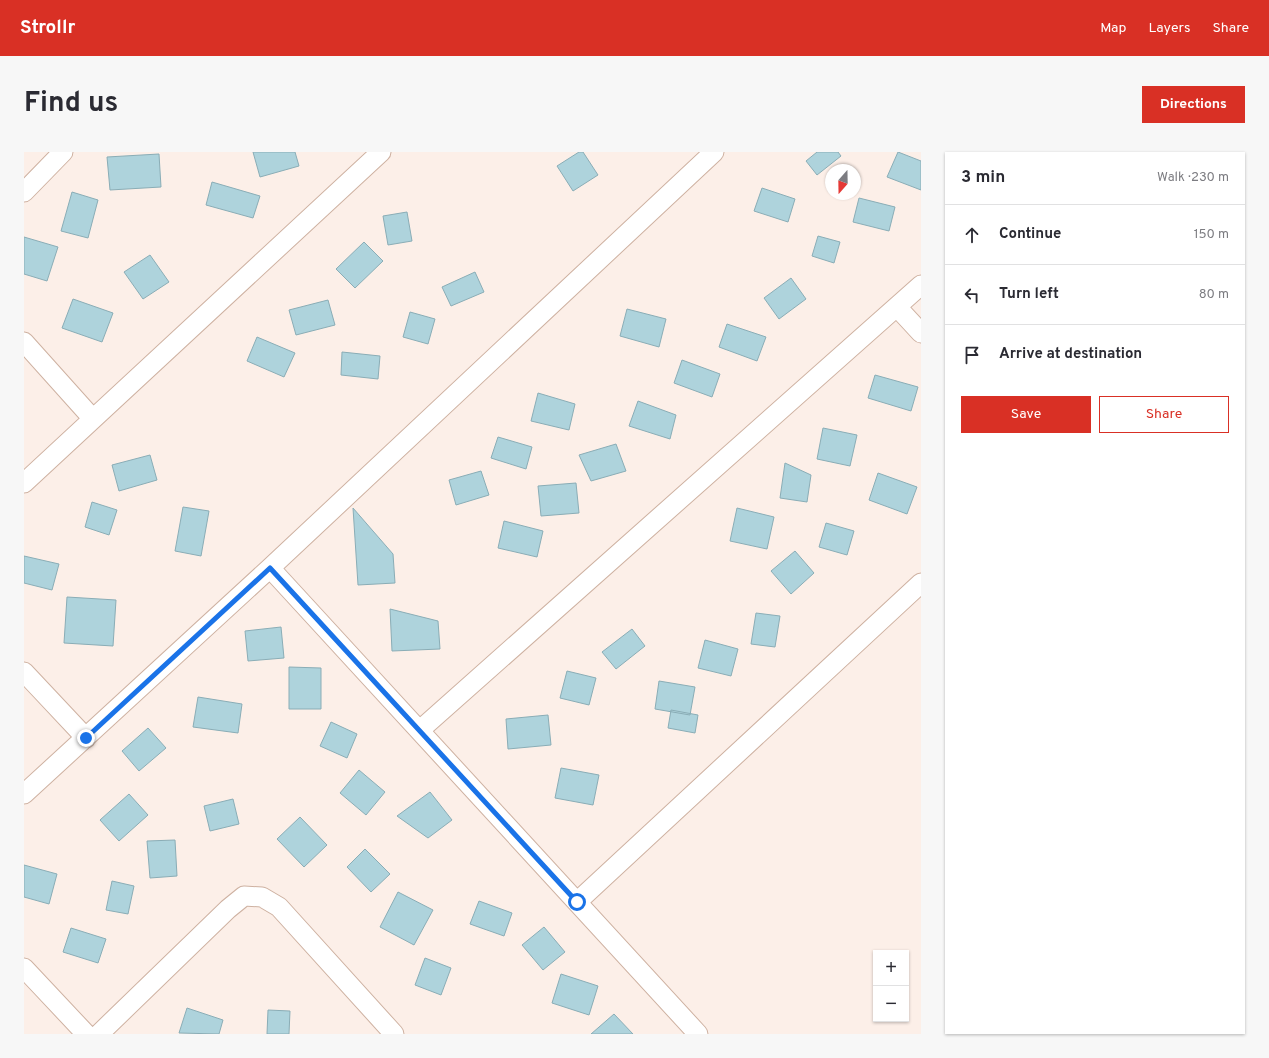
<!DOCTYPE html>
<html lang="en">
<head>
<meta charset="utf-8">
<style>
	:root { --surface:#fff; --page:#f7f7f7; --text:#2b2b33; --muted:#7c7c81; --line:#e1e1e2; --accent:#d93025 }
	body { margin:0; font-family:Overpass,sans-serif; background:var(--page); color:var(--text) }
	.controls { position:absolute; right:12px; bottom:12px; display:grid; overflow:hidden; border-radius:0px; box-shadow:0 1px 3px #0004 }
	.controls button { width:36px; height:36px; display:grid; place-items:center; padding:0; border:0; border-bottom:1px solid var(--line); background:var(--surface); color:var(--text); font:20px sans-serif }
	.compass { position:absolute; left:801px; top:12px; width:36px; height:36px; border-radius:50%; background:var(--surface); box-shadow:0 1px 3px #0004; rotate:200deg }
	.stop { position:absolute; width:12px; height:12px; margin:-9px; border:3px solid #1a73e8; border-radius:50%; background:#fff }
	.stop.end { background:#1a73e8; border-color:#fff; box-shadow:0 1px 4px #0008 }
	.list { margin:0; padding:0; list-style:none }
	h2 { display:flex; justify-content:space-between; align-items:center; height:52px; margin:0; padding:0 16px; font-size:17px }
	h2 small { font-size:13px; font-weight:400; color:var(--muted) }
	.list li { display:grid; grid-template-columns:26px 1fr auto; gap:12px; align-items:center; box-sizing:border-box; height:60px; padding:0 16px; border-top:1px solid var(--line) }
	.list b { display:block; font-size:15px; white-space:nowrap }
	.list em { font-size:13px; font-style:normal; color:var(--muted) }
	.actions { display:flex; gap:8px; padding:12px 16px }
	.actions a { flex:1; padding:9px 0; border:1px solid var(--accent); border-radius:0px; text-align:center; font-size:14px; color:var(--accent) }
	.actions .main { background:var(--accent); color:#fff }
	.icon { flex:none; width:22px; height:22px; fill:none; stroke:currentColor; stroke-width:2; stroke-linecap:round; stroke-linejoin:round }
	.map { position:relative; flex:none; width:897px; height:882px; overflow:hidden; border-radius:0px }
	header { display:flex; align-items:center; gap:24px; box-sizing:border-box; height:56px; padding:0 20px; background:var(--accent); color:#fff }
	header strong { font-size:19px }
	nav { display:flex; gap:22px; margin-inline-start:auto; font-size:14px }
	.intro { display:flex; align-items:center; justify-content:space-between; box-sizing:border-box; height:96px; padding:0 24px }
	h1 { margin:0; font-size:28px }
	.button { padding:10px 18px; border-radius:0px; background:var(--accent); color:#fff; font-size:14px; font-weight:700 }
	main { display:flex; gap:24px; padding:0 24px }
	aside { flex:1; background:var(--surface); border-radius:0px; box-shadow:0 1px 3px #0004 }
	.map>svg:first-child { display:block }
	.building { fill:#aed3dc; stroke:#8aadb6 }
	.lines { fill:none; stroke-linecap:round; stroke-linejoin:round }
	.minor-casing { stroke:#ceb1a1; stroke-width:21 }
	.minor { stroke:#fff; stroke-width:19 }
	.route { stroke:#1a73e8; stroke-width:5 }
</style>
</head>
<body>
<header>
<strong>Strollr</strong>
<nav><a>Map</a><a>Layers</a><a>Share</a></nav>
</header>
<div class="intro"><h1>Find us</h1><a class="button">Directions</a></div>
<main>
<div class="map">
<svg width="897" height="882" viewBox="0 0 897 882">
	<rect width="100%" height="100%" fill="#fcefe8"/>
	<path class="building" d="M 229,0 L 271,0 L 275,14 L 236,25 Z
		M 555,0 L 559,0 L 574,23 L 549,39 L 533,14 Z
		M 793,0 L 814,0 L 817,4 L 793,23 L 782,9 Z
		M 874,0 L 897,9 L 897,38 L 863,25 Z
		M 135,2 L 137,35 L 86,38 L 83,5 Z
		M 188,30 L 236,44 L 229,66 L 182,53 Z
		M 738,36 L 771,47 L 764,70 L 730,59 Z
		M 48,40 L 74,48 L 64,86 L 37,79 Z
		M 835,46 L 871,55 L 865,79 L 829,70 Z
		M 383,60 L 388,89 L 364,93 L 359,64 Z
		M 794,84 L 816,90 L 810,111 L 788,104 Z
		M 0,85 L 34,95 L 23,129 L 0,122 Z
		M 340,90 L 359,109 L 331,136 L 312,117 Z
		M 126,103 L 145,130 L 119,147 L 100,120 Z
		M 451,120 L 460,140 L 427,154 L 418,135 Z
		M 767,126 L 782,147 L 755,167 L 740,146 Z
		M 49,147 L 89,161 L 78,190 L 38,176 Z
		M 304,148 L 311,173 L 272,183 L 265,158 Z
		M 603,157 L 642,167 L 635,195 L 596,184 Z
		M 386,160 L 411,167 L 404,192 L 379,185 Z
		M 703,172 L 742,185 L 733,209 L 695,195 Z
		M 233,185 L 271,201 L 260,225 L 223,209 Z
		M 318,200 L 356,204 L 354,227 L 317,223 Z
		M 658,208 L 696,222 L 688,245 L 650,231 Z
		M 851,223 L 894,235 L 887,259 L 844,246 Z
		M 514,241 L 551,252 L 545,278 L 507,269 Z
		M 614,249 L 652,263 L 646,287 L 605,274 Z
		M 799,276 L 833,283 L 826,314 L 793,307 Z
		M 474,285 L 508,295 L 502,317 L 467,306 Z
		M 592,292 L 602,319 L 567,329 L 555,303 Z
		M 126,303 L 133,328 L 95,339 L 88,313 Z
		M 761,311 L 787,323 L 783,350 L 756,346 Z
		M 457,319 L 465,343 L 432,353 L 425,328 Z
		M 854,321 L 893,335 L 883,362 L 845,348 Z
		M 552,331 L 555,361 L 517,364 L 514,334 Z
		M 68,350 L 93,358 L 85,383 L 61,375 Z
		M 159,355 L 185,359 L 177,404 L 151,399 Z
		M 329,356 L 369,402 L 371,431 L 334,433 Z
		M 713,356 L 750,365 L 743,397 L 706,389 Z
		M 480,369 L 519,379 L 513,405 L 474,396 Z
		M 802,371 L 830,379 L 823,403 L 795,395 Z
		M 771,399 L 790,421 L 767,442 L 747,419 Z
		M 0,404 L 35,412 L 28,438 L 0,431 Z
		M 43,445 L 92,448 L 89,494 L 40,491 Z
		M 366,457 L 414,469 L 416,497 L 368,499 Z
		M 732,461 L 756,464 L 751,495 L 727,492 Z
		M 257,475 L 260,506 L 224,509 L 221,479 Z
		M 608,477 L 621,494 L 592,517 L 578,500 Z
		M 681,488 L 714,497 L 707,524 L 674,516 Z
		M 265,515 L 297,516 L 297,557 L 265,557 Z
		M 543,519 L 572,526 L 565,553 L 536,546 Z
		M 635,529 L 671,535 L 666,563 L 631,557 Z
		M 174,545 L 218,552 L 214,581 L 169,575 Z
		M 647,558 L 674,563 L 671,581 L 644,576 Z
		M 524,563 L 527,593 L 484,597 L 482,567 Z
		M 307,570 L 333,582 L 323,606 L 296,594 Z
		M 124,576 L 142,596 L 115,619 L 98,599 Z
		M 537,616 L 575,623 L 569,653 L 531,646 Z
		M 335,618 L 361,640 L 342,663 L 316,641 Z
		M 406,640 L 428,668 L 404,686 L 373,664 Z
		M 105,642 L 124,663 L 95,689 L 76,668 Z
		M 209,647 L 215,672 L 186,679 L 180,654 Z
		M 276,665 L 303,693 L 280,715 L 253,687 Z
		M 151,688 L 153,724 L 126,726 L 123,689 Z
		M 341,697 L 366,722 L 347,740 L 323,715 Z
		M 0,713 L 33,722 L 25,752 L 0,745 Z
		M 88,729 L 110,734 L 104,762 L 82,758 Z
		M 374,740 L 409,758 L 390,793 L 356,775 Z
		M 455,749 L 488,761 L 480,784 L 446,772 Z
		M 520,775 L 541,800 L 519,818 L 498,793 Z
		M 47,776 L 82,787 L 74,811 L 39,800 Z
		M 401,806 L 427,816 L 417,843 L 391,833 Z
		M 537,822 L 574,834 L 565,863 L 528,851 Z
		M 163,856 L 199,868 L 195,882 L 155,881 Z
		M 244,858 L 266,859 L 265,882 L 243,882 Z
		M 590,862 L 609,882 L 567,882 Z"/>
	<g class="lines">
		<g class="minor-casing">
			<path id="minor" d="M 0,40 L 39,0
				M 873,155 L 897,181
				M 0,190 L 69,267
				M 0,331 L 357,0
				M 246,416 L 674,882
				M 0,520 L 62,586
				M 396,578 L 897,133
				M 0,642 L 246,416 L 690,0
				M 553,750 L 897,431
				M 0,816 L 62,882
				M 75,882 L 204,757 L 220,744 L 238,745 L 255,755 L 370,882"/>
		</g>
		<use href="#minor" class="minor"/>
	</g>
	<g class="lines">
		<path class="route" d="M 62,586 L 246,416 L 553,750"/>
	</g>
</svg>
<div class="controls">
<button>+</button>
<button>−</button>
</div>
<svg class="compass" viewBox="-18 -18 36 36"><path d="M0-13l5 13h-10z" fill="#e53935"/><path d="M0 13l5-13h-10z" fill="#7c7c81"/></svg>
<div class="stop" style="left:553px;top:750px"></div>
<div class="stop end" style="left:62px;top:586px"></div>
</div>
<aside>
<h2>3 min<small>Walk · 230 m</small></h2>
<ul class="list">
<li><svg class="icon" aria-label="ahead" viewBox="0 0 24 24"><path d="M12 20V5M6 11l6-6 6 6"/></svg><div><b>Continue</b></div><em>150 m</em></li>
<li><svg class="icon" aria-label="left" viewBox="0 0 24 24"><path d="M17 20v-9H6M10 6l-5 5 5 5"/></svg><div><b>Turn left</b></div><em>80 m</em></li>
<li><svg class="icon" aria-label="arrive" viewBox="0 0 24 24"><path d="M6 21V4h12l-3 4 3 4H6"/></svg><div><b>Arrive at destination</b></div></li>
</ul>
<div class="actions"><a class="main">Save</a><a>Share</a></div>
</aside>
</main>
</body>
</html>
